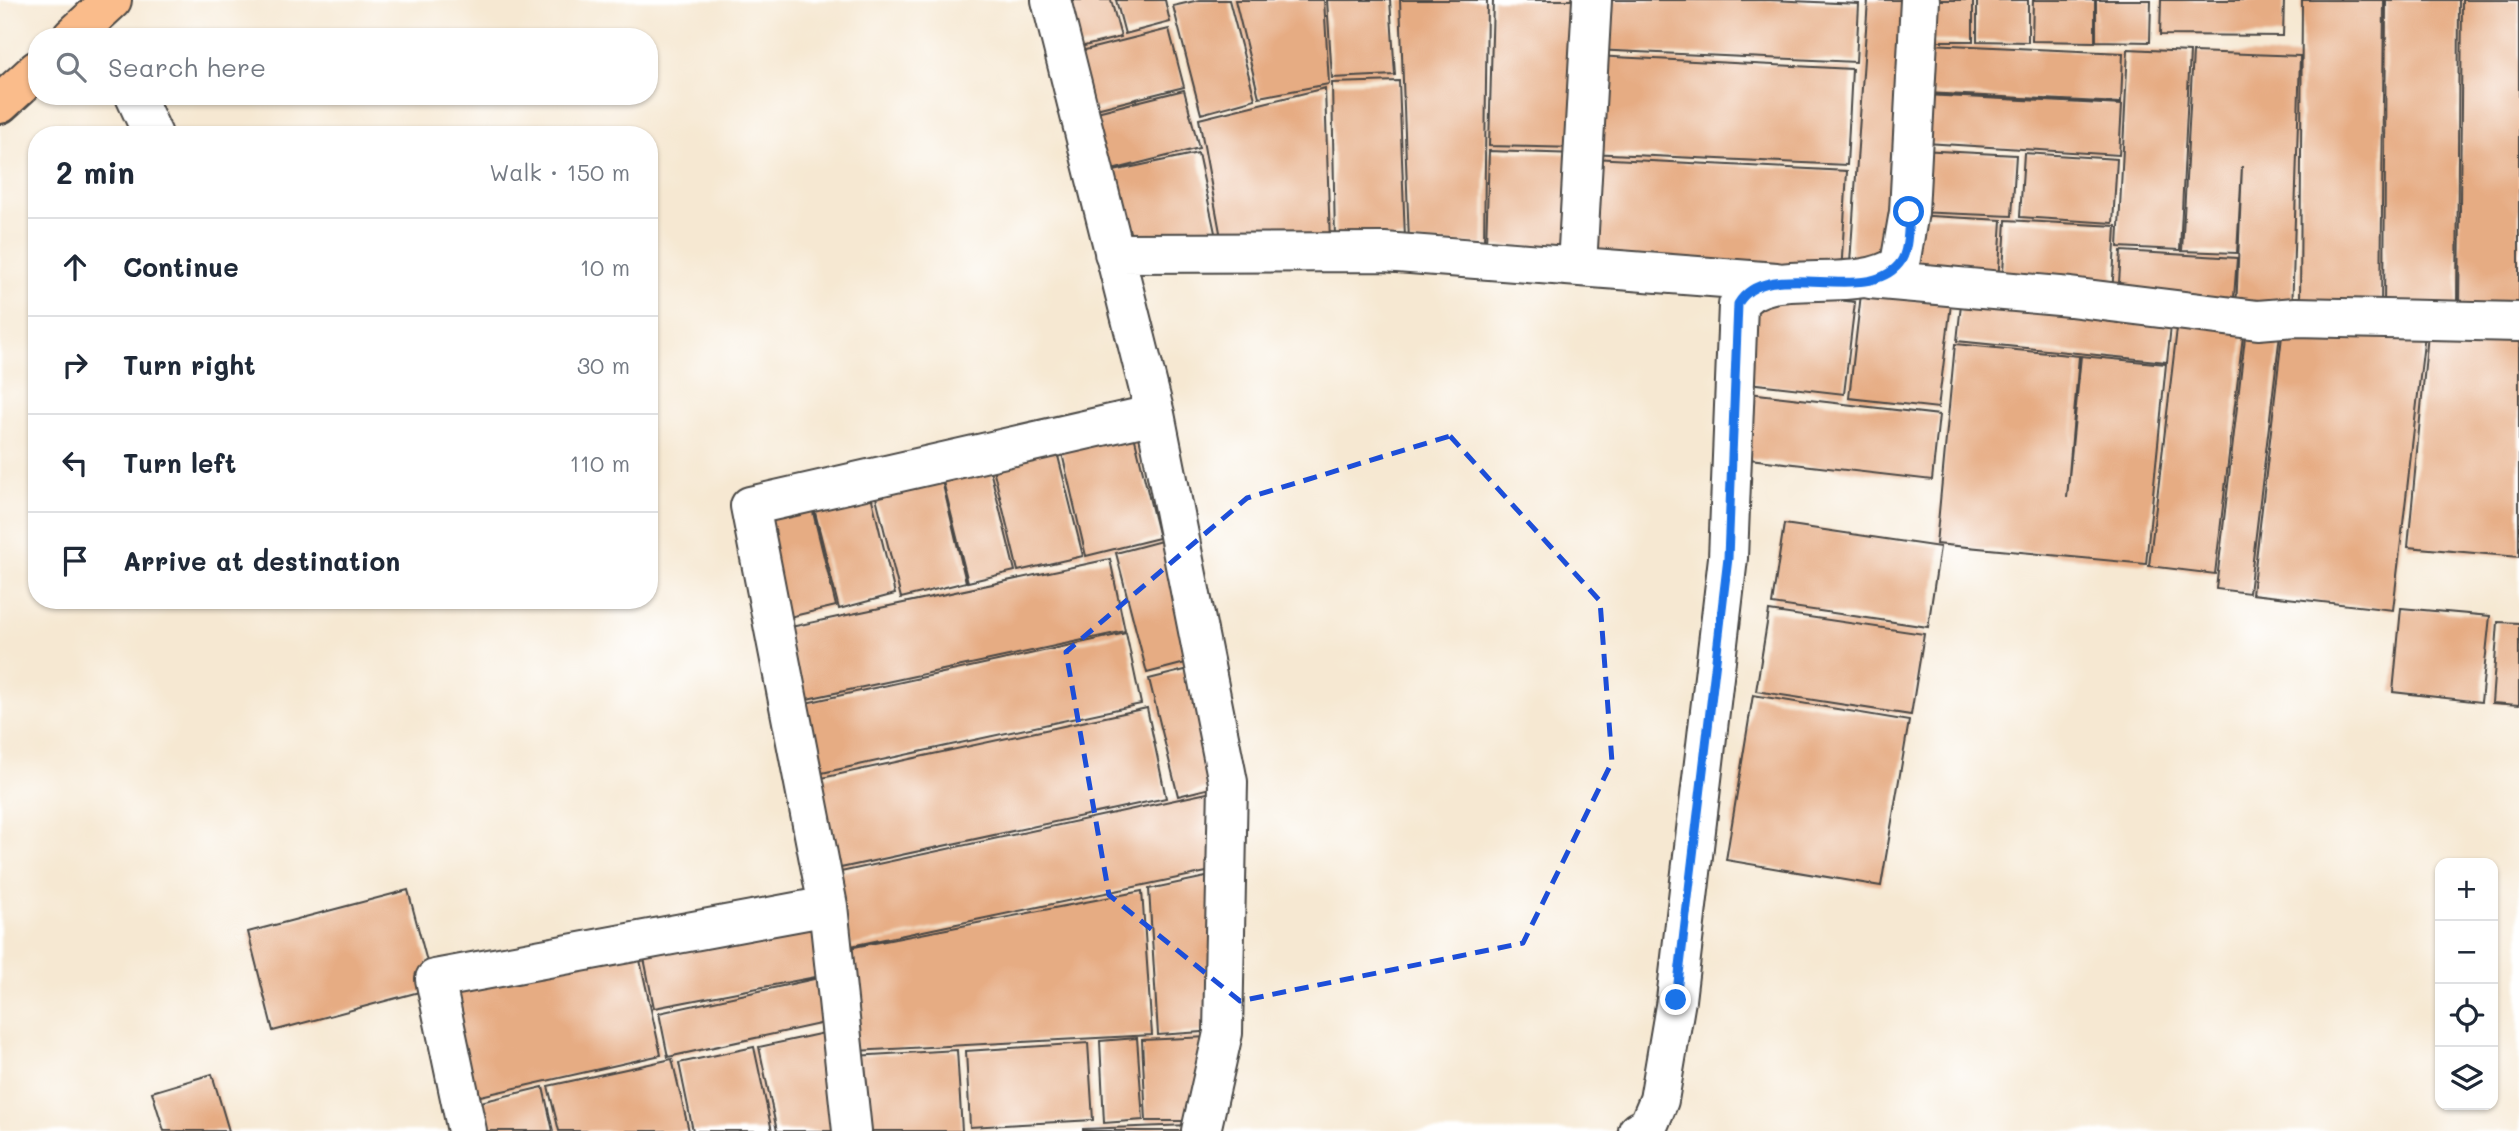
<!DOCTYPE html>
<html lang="en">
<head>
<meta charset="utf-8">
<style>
	:root { --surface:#fff; --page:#f6f6f7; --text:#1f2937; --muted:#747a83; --line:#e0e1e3 }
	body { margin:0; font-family:Mali,sans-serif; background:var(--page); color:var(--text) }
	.controls { position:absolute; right:21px; bottom:21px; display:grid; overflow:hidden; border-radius:14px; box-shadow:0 2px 5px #0004 }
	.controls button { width:63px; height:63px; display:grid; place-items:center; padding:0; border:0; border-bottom:2px solid var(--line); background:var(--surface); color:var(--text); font:35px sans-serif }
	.stop { position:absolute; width:21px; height:21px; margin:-16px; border:5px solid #1a73e8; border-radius:50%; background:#fff }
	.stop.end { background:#1a73e8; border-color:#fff; box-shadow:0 2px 7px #0008 }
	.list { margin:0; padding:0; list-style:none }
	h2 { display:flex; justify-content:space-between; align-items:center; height:91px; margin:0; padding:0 28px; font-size:30px }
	h2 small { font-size:23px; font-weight:400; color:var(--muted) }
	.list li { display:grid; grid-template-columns:46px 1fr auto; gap:21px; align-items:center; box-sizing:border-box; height:98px; padding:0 28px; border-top:2px solid var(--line) }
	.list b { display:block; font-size:26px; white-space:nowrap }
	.list em { font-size:23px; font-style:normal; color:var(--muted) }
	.icon { flex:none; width:38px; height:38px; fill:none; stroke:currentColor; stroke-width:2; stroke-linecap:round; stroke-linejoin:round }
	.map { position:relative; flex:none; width:2519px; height:1131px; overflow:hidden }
	.search { position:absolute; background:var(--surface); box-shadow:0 2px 5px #0004; left:28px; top:28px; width:630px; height:77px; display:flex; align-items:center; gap:18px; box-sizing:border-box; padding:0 24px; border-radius:28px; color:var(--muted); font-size:26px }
	.panel { position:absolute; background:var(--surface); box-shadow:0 2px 5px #0004; left:28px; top:126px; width:630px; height:483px; border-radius:28px }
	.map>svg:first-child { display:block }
	.building { fill:#e6ac83 }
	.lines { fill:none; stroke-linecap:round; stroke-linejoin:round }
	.minor-casing { stroke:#494744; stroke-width:42 }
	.major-casing { stroke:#494744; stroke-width:42 }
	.minor { stroke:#fff; stroke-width:38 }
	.major { stroke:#fabc8b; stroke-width:38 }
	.route { stroke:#1a73e8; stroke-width:9 }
	.marked { fill:none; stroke:#1d4ed8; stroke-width:5; stroke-dasharray:14 9; stroke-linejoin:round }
</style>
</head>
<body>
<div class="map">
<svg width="2519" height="1131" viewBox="0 0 2519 1131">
	<rect width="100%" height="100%" fill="#fff"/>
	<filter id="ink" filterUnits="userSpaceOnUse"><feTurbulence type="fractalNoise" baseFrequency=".0143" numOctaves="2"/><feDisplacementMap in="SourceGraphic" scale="14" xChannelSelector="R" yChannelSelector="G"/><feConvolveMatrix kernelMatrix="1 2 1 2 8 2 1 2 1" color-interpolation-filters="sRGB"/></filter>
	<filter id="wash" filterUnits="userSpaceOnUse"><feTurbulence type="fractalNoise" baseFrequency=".00686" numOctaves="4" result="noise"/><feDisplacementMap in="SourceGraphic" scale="28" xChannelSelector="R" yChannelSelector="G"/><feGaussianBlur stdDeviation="1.57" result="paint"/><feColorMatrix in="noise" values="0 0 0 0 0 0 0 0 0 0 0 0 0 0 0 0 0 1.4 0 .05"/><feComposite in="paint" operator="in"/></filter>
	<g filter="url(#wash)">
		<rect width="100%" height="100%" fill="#f6e8d2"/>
		<g id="blocks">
			<path class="building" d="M 1060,0 L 1111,0 L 1121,37 L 1072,49 Z
				M 1116,0 L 1165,0 L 1170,22 L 1125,34 Z
				M 1199,0 L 1229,0 L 1255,99 L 1201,114 L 1173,6 Z
				M 1235,0 L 1324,0 L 1329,84 L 1259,97 Z
				M 1327,0 L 1390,0 L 1395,75 L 1332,78 Z
				M 1400,0 L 1487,0 L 1484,245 L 1409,242 Z
				M 1493,0 L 1583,0 L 1579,148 L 1489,146 Z
				M 1597,0 L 1770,0 L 1859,4 L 1856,62 L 1594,50 Z
				M 1868,0 L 1911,0 L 1893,266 L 1850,263 Z
				M 1929,0 L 1973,0 L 1973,41 L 1928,41 Z
				M 1977,0 L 2028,0 L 2028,42 L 1977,41 Z
				M 2033,0 L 2095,0 L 2095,42 L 2032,41 Z
				M 2096,0 L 2151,0 L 2150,42 L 2096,41 Z
				M 2161,0 L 2284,0 L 2283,36 L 2160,35 Z
				M 2302,0 L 2384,0 L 2381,311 L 2300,310 Z
				M 2386,0 L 2459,0 L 2457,312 L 2384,312 Z
				M 2462,0 L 2519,0 L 2519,312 L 2459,312 Z
				M 1169,29 L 1184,87 L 1088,111 L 1073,53 Z
				M 1929,44 L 2123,53 L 2121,103 L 1926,93 Z
				M 2128,49 L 2190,52 L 2180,250 L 2118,247 Z
				M 2193,52 L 2300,56 L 2292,315 L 2236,311 L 2242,166 L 2237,253 L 2182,251 Z
				M 1594,56 L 1852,69 L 1847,165 L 1589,153 Z
				M 1399,81 L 1405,238 L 1335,241 L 1332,83 Z
				M 1325,88 L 1330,243 L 1222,243 L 1199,119 Z
				M 1184,90 L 1199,148 L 1104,172 L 1089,114 Z
				M 1925,95 L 2122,105 L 2119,155 L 1926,143 Z
				M 1919,150 L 2016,155 L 2012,216 L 1916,212 Z
				M 1489,151 L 1578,154 L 1575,248 L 1486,246 Z
				M 1198,153 L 1217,242 L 1115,247 L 1100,174 Z
				M 2024,153 L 2117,159 L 2113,223 L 2020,217 Z
				M 1592,158 L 1847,171 L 1841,275 L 1586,261 Z
				M 1913,215 L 2002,220 L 1998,282 L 1910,278 Z
				M 2006,220 L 2116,226 L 2112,296 L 2002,290 Z
				M 2121,251 L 2237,258 L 2233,310 L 2118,299 Z
				M 1759,291 L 1855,302 L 1844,394 L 1748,383 Z
				M 1861,294 L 1951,304 L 1938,408 L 1849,398 Z
				M 1962,295 L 2172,317 L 2167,362 L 1957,341 Z
				M 2284,319 L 2425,334 L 2393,610 L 2252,594 Z
				M 2178,320 L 2244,327 L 2215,574 L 2149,566 Z
				M 2429,323 L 2519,331 L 2519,557 L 2408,547 Z
				M 2246,329 L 2280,334 L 2249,593 L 2216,589 Z
				M 1955,344 L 2079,356 L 2067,498 L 2081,356 L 2166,364 L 2146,564 L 1936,544 Z
				M 1749,393 L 1939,415 L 1932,480 L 1741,458 Z
				M 1132,427 L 1159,538 L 1086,556 L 1060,445 Z
				M 1055,444 L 1083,556 L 1018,571 L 991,460 Z
				M 987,458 L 1015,571 L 968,582 L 940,469 Z
				M 939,468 L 966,582 L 901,598 L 873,485 Z
				M 868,483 L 895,594 L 839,609 L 811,496 Z
				M 809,496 L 836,606 L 781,619 L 755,509 Z
				M 1784,524 L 1940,547 L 1928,627 L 1772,604 Z
				M 1165,540 L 1197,660 L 1147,673 L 1116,553 Z
				M 1110,559 L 1125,631 L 802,700 L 786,628 Z
				M 2401,608 L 2490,616 L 2481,702 L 2393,692 Z
				M 1769,611 L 1924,634 L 1911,715 L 1756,691 Z
				M 2498,622 L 2519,623 L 2519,705 L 2492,703 Z
				M 1126,633 L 1141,704 L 817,774 L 801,704 Z
				M 1197,667 L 1227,784 L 1178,796 L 1149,679 Z
				M 1753,695 L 1909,721 L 1881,886 L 1726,860 Z
				M 1147,708 L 1166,798 L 836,869 L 817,779 Z
				M 1221,790 L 1221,869 L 851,946 L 836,873 Z
				M 1220,874 L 1217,1031 L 1158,1035 L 1149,889 Z
				M 408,890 L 434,988 L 273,1031 L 248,932 Z
				M 1142,891 L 1152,1035 L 855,1051 L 844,949 Z
				M 820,914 L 831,974 L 654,1008 L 642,948 Z
				M 636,942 L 661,1055 L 467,1099 L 441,987 Z
				M 828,976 L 838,1020 L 668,1057 L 659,1013 Z
				M 838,1030 L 847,1131 L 777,1131 L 759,1047 Z
				M 1209,1037 L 1191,1121 L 1146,1121 L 1142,1040 Z
				M 1137,1038 L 1143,1120 L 1104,1123 L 1100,1041 Z
				M 1088,1043 L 1093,1120 L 970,1127 L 966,1051 Z
				M 754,1047 L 772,1131 L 693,1131 L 679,1063 Z
				M 957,1050 L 962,1131 L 859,1131 L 854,1056 Z
				M 672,1059 L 689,1131 L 559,1131 L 548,1086 Z
				M 212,1074 L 229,1131 L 164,1131 L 152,1092 Z
				M 543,1087 L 553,1131 L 470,1131 L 464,1106 Z
				M 1190,1125 L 1189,1131 L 1083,1131 L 1083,1129 Z"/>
		</g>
	</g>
	<g filter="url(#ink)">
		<use href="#blocks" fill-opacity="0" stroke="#494744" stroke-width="2"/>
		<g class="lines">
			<g class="minor-casing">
				<path id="minor" d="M 135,96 L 153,135
					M 1114,253 L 1384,252 L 1776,282
					M 1577,266 L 1592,0
					M 1870,279 L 2070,297 L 2258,320 L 2296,317 L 2519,322
					M 1155,414 L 1228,782 L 1223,1033 L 1201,1131
					M 467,1131 L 435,979 L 828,906
					M 852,1131 L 828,906 L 750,506 L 1155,414 L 1051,0
					M 1638,1131 L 1648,1126 L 1659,1100 L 1676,1000 L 1728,558 L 1738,305 C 1762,262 1856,298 1900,264 L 1909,212 L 1920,0"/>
			</g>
			<g class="major-casing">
				<path id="major" d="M 72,37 L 112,0
					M 0,104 L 37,70"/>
			</g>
			<use href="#minor" class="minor"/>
			<use href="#major" class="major"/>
		</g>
	</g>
	<g class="lines" filter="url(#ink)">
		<path class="route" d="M 1676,1000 L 1728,558 L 1738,304 C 1767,254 1864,307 1899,264 C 1909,253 1908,226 1909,212"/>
	</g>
	<path class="marked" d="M 1450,436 L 1600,601 L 1612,762 L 1523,943 L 1240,1001 L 1109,895 L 1066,652 L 1247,498 Z"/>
</svg>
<div class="controls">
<button>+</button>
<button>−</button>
<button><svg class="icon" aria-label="locate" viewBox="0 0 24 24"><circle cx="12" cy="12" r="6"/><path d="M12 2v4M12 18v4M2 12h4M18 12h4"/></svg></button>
<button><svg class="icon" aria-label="layers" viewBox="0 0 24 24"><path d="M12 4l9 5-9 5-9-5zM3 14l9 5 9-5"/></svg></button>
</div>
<div class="stop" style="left:1909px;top:212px"></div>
<div class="stop end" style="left:1676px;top:1000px"></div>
<div class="search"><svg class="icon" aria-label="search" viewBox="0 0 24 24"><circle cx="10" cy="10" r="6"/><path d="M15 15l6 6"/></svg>Search here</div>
<section class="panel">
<h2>2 min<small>Walk · 150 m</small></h2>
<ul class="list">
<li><svg class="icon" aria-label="ahead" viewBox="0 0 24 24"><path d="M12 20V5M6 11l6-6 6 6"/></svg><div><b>Continue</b></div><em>10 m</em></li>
<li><svg class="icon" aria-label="right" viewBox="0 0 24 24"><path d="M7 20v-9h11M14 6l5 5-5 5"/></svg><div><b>Turn right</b></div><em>30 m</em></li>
<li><svg class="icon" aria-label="left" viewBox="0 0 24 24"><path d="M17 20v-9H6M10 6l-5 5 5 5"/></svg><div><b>Turn left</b></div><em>110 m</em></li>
<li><svg class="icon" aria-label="arrive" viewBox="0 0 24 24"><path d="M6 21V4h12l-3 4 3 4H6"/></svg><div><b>Arrive at destination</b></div></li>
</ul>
</section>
</div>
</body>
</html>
